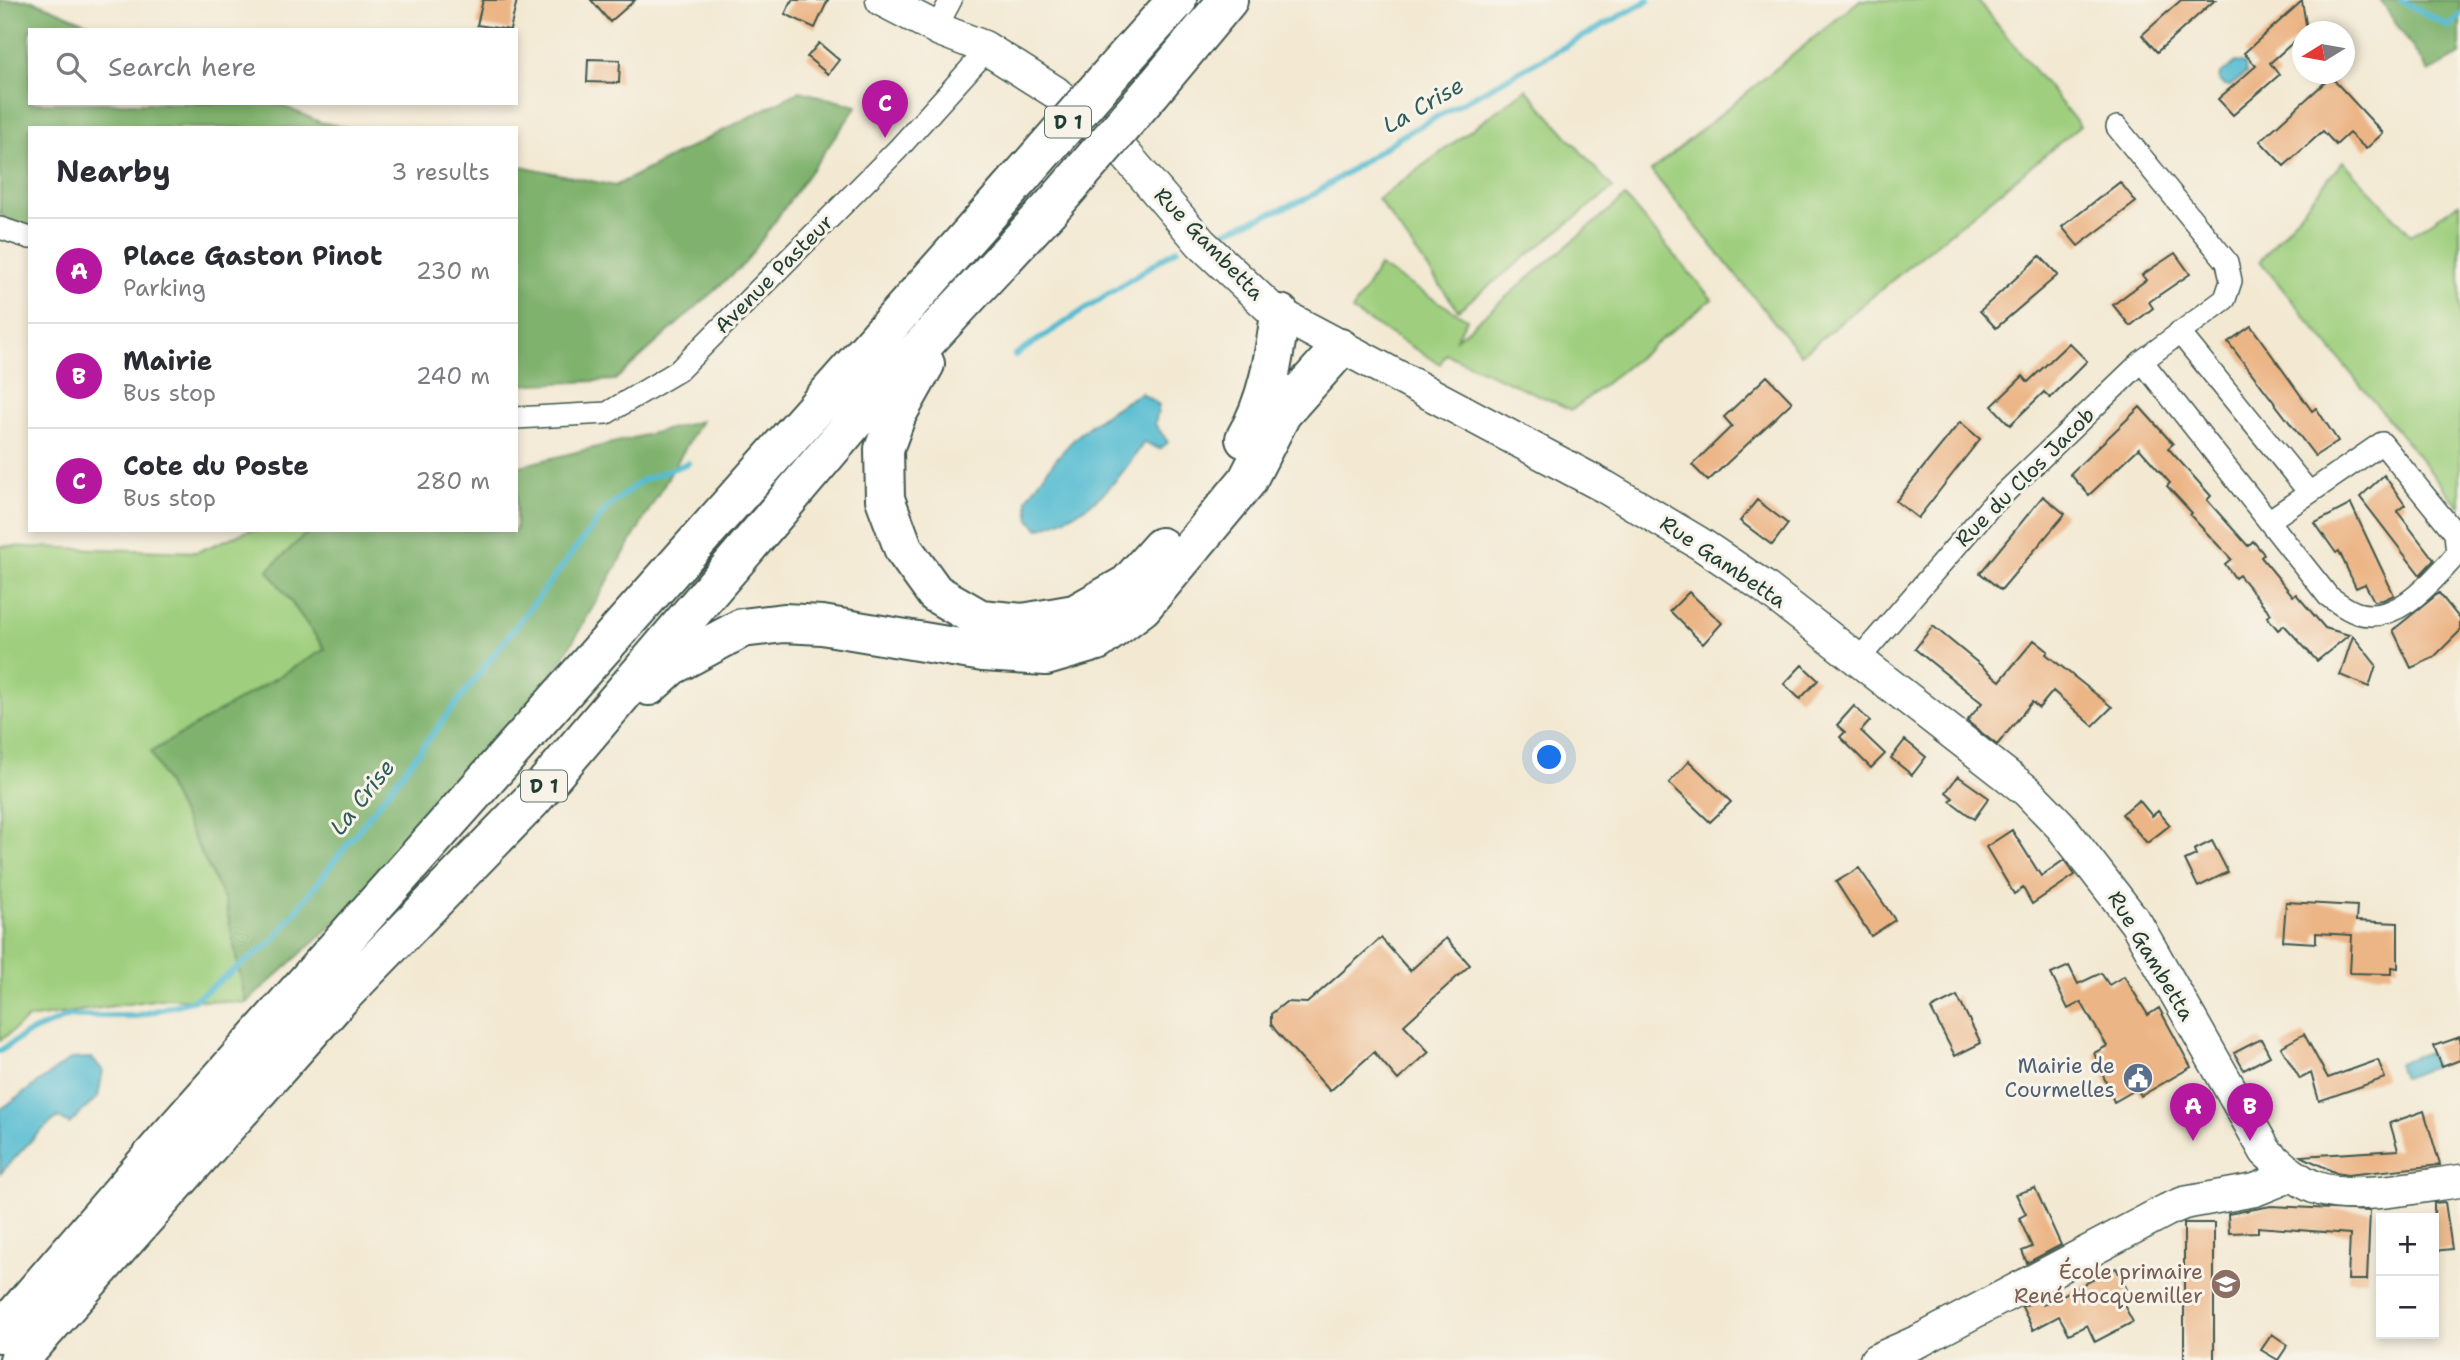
<!DOCTYPE html>
<html lang="en">
<head>
<meta charset="utf-8">
<style>
	:root { --surface:#fff; --page:#f2f2f3; --text:#2b2b33; --muted:#7c7c81; --line:#e1e1e2; --accent:#b5179e }
	body { margin:0; font-family:"Shantell Sans",sans-serif; background:var(--page); color:var(--text) }
	.controls { position:absolute; right:21px; bottom:21px; display:grid; overflow:hidden; border-radius:0px; box-shadow:0 4px 10px #0003 }
	.controls button { width:63px; height:63px; display:grid; place-items:center; padding:0; border:0; border-bottom:2px solid var(--line); background:var(--surface); color:var(--text); font:35px sans-serif }
	.compass { position:absolute; left:2292px; top:21px; width:63px; height:63px; border-radius:50%; background:var(--surface); box-shadow:0 4px 10px #0003; rotate:259deg }
	.you { position:absolute; left:1550px; top:758px; width:24px; height:24px; margin:-18px; border:5px solid #fff; border-radius:50%; background:#1a73e8; box-shadow:0 0 0 10px #1a73e833 }
	.badge { display:grid; place-items:center; width:46px; height:46px; border-radius:50%; background:var(--accent); color:#fff; font-size:23px; font-weight:700 }
	.pin { position:absolute; translate:-50% -58px; filter:drop-shadow(0 2px 4px #0008) }
	.pin::after { content:''; position:absolute; top:37px; width:24px; height:21px; background:inherit; clip-path:polygon(0 0,100% 0,50% 100%) }
	.list { margin:0; padding:0; list-style:none }
	h2 { display:flex; justify-content:space-between; align-items:center; height:91px; margin:0; padding:0 28px; font-size:30px }
	h2 small { font-size:23px; font-weight:400; color:var(--muted) }
	.list li { display:grid; grid-template-columns:46px 1fr auto; gap:21px; align-items:center; box-sizing:border-box; height:105px; padding:0 28px; border-top:2px solid var(--line) }
	.list b { display:block; font-size:26px; white-space:nowrap }
	.list p { margin:0; font-size:23px; white-space:nowrap; color:var(--muted) }
	.list em { font-size:23px; font-style:normal; color:var(--muted) }
	.icon { flex:none; width:38px; height:38px; fill:none; stroke:currentColor; stroke-width:2; stroke-linecap:round; stroke-linejoin:round }
	.map { position:relative; flex:none; width:2460px; height:1360px; overflow:hidden }
	.search { position:absolute; background:var(--surface); box-shadow:0 4px 10px #0003; left:28px; top:28px; width:490px; height:77px; display:flex; align-items:center; gap:18px; box-sizing:border-box; padding:0 24px; border-radius:0px; color:var(--muted); font-size:26px }
	.panel { position:absolute; background:var(--surface); box-shadow:0 4px 10px #0003; left:28px; top:126px; width:490px; height:406px; border-radius:0px }
	.map>svg:first-child { display:block }
	.green { fill:#9fcf7e; stroke:#5f8659; stroke-width:2 }
	.forest { fill:#7fb26d; stroke:#4f7850; stroke-width:2 }
	.water { fill:#53bbd1; stroke:#397c82; stroke-width:2 }
	.lines { fill:none; stroke-linecap:round; stroke-linejoin:round }
	.stream { stroke:#53bbd1; stroke-width:6 }
	.building { fill:#ecb586 }
	.street-casing { stroke:#3f574c; stroke-width:24 }
	.secondary-casing { stroke:#3f574c; stroke-width:35 }
	.highway-casing { stroke:#3f574c; stroke-width:42 }
	.street { stroke:#fff; stroke-width:21 }
	.secondary { stroke:#fff; stroke-width:32 }
	.highway { stroke:#fff; stroke-width:38 }
	.highway-bridge-casing { stroke:#3f574c; stroke-width:42; stroke-linecap:butt }
	.highway-bridge { stroke:#fff; stroke-width:38 }
	.labels { text-anchor:middle; dominant-baseline:central; stroke-width:6; stroke-linejoin:round; paint-order:stroke }
	.shield { fill:#f7f3e8; stroke:#60746a; stroke-width:2 }
	.shield-label { font-size:19px; font-weight:bold; fill:#1f3d34 }
	.street-label { font-size:21px; fill:#1f3d34; stroke:#f7f3e8 }
	.service-label { font-size:21px; fill:#4e5e75; stroke:#f7f3e8; text-anchor:end }
	.education-label { font-size:21px; fill:#785e54; stroke:#f7f3e8; text-anchor:end }
	.water-label { font-size:23px; font-style:italic; fill:#2c5c5b; stroke:#f7f3e8 }
</style>
</head>
<body>
<div class="map">
<svg width="2460" height="1360" viewBox="0 0 2460 1360">
	<rect width="100%" height="100%" fill="#f7f3e8"/>
	<filter id="ink" filterUnits="userSpaceOnUse"><feTurbulence type="fractalNoise" baseFrequency=".0143" numOctaves="2"/><feDisplacementMap in="SourceGraphic" scale="14" xChannelSelector="R" yChannelSelector="G"/><feConvolveMatrix kernelMatrix="1 2 1 2 8 2 1 2 1" color-interpolation-filters="sRGB"/></filter>
	<filter id="wash" filterUnits="userSpaceOnUse"><feTurbulence type="fractalNoise" baseFrequency=".00686" numOctaves="4" result="noise"/><feDisplacementMap in="SourceGraphic" scale="28" xChannelSelector="R" yChannelSelector="G"/><feGaussianBlur stdDeviation="1.57" result="paint"/><feColorMatrix in="noise" values="0 0 0 0 0 0 0 0 0 0 0 0 0 0 0 0 0 1.4 0 .05"/><feComposite in="paint" operator="in"/></filter>
	<g filter="url(#wash)">
		<rect width="100%" height="100%" fill="#f3e9d3"/>
		<path class="green" d="M 1860,0 L 1977,0 L 2080,126 L 1801,355 L 1651,171 Z
			M 1526,89 L 1613,188 L 1458,310 L 1378,199 Z
			M 2343,161 L 2411,235 L 2460,203 L 2460,508 L 2260,261 Z
			M 1625,197 L 1712,299 L 1572,410 L 1446,354 L 1440,364 L 1352,311 L 1379,266 L 1467,319 L 1455,340 Z
			M 250,530 L 310,530 L 268,570 L 325,649 L 151,752 L 225,901 L 246,1003 L 167,998 L 27,1019 L 0,1041 L 0,546 L 197,552 Z"/>
		<path class="forest" d="M 0,0 L 32,0 L 103,30 L 30,30 L 30,103 L 276,103 L 320,122 L 348,128 L 30,128 L 30,230 L 0,215 Z
			M 2380,0 L 2460,0 L 2460,55 L 2429,72 Z
			M 800,91 L 857,106 L 745,263 L 615,380 L 516,385 L 516,165 L 615,186 Z
			M 701,421 L 491,782 L 246,1003 L 225,901 L 151,752 L 325,649 L 268,570 L 310,530 L 516,530 L 516,467 Z"/>
		<path class="water" d="M 2236,62 L 2245,64 L 2246,73 L 2230,86 L 2225,86 L 2219,80 L 2220,75 Z
			M 1141,393 L 1159,405 L 1155,424 L 1168,442 L 1160,449 L 1144,442 C 1113,489 1093,510 1039,529 L 1030,520 L 1027,499 C 1064,444 1083,425 1141,393 Z
			M 2428,1052 L 2434,1067 L 2403,1078 L 2398,1063 Z
			M 91,1058 L 103,1070 L 98,1097 L 69,1124 L 58,1117 L 36,1135 L 0,1174 L 0,1110 L 71,1059 Z"/>
		<g class="lines">
			<path class="stream" d="M 2401,0 L 2450,27 L 2460,14
				M 1214,236 L 1308,198 L 1400,137 L 1649,0
				M 1015,355 L 1177,249
				M 0,1051 L 26,1034 L 69,1016 L 137,1016 L 194,1000 L 272,942 L 608,507 L 641,481 L 688,463"/>
		</g>
		<g id="blocks">
			<path class="building" d="M 483,0 L 517,0 L 510,30 L 477,25 Z
				M 591,0 L 635,0 L 610,22 Z
				M 792,0 L 828,0 L 815,28 L 785,14 Z
				M 2181,0 L 2215,0 L 2157,52 L 2142,35 Z
				M 2302,1 L 2307,30 L 2270,63 L 2279,75 L 2233,115 L 2218,99 L 2256,66 L 2244,53 Z
				M 819,43 L 839,60 L 828,74 L 807,57 Z
				M 588,59 L 620,60 L 619,83 L 587,82 Z
				M 2331,77 L 2383,133 L 2366,149 L 2349,133 L 2336,145 L 2323,131 L 2284,166 L 2260,141 Z
				M 2120,182 L 2136,202 L 2078,246 L 2062,227 Z
				M 2175,253 L 2190,274 L 2149,302 L 2153,308 L 2130,326 L 2113,305 L 2146,280 L 2142,275 Z
				M 2040,256 L 2058,275 L 1996,328 L 1980,311 Z
				M 2251,326 L 2312,411 L 2316,408 L 2338,441 L 2315,456 L 2228,342 Z
				M 2069,343 L 2087,361 L 2050,398 L 2044,392 L 2010,425 L 1992,406 L 2023,376 L 2028,382 Z
				M 1767,376 L 1792,402 L 1708,481 L 1692,465 L 1732,426 L 1724,417 Z
				M 2140,407 L 2173,444 L 2168,448 L 2211,496 L 2207,500 L 2248,546 L 2253,541 L 2264,554 L 2261,557 L 2293,596 L 2296,594 L 2325,628 L 2349,635 L 2317,661 L 2284,625 L 2278,630 L 2267,617 L 2271,614 L 2239,575 L 2235,578 L 2225,564 L 2231,559 L 2190,515 L 2192,513 L 2167,486 L 2170,483 L 2139,448 L 2089,495 L 2070,474 Z
				M 1960,422 L 1980,439 L 1918,518 L 1896,501 Z
				M 2384,475 L 2405,505 L 2397,511 L 2434,560 L 2420,575 L 2360,497 Z
				M 2043,496 L 2065,514 L 2001,590 L 1980,573 Z
				M 1757,500 L 1788,524 L 1772,545 L 1740,521 Z
				M 2351,504 L 2394,595 L 2383,600 L 2374,601 L 2365,584 L 2356,588 L 2339,551 L 2336,553 L 2315,523 Z
				M 1689,592 L 1722,623 L 1703,644 L 1670,611 Z
				M 2439,593 L 2460,619 L 2460,631 L 2433,658 L 2411,668 L 2393,630 Z
				M 1933,626 L 2000,681 L 2034,640 L 2048,651 L 2046,654 L 2112,707 L 2093,726 L 2053,691 L 2039,708 L 2032,702 L 1997,745 L 1967,721 L 1982,703 L 1915,649 Z
				M 2353,636 L 2376,665 L 2369,687 L 2340,675 Z
				M 1802,665 L 1818,680 L 1800,699 L 1784,684 Z
				M 1854,706 L 1870,721 L 1861,731 L 1885,754 L 1871,768 L 1840,737 L 1845,732 L 1837,725 Z
				M 1905,740 L 1926,757 L 1912,775 L 1891,758 Z
				M 1689,761 L 1731,802 L 1710,822 L 1669,783 Z
				M 1958,776 L 1989,798 L 1974,819 L 1950,801 L 1953,798 L 1946,792 Z
				M 2139,800 L 2152,816 L 2158,811 L 2170,825 L 2147,843 L 2122,814 Z
				M 2012,830 L 2041,876 L 2064,860 L 2075,875 L 2032,904 L 2023,888 L 2014,894 L 1986,847 Z
				M 2212,841 L 2228,872 L 2198,887 L 2185,860 L 2196,855 L 2194,850 Z
				M 1859,868 L 1895,920 L 1871,936 L 1836,882 Z
				M 2286,902 L 2357,906 L 2356,921 L 2398,923 L 2398,968 L 2392,967 L 2392,974 L 2350,973 L 2352,935 L 2316,933 L 2316,943 L 2283,941 Z
				M 1381,938 L 1410,971 L 1446,938 L 1470,965 L 1404,1025 L 1429,1052 L 1398,1080 L 1374,1052 L 1330,1091 L 1276,1031 L 1271,1024 L 1271,1014 L 1286,1002 L 1307,1003 Z
				M 2069,966 L 2078,984 L 2101,973 L 2109,985 L 2124,976 L 2148,1015 L 2159,1008 L 2191,1067 L 2141,1096 L 2137,1089 L 2114,1102 L 2094,1053 L 2107,1046 L 2081,1002 L 2068,1009 L 2051,974 Z
				M 1957,996 L 1981,1043 L 1955,1056 L 1931,1009 Z
				M 2304,1034 L 2328,1078 L 2378,1060 L 2385,1078 L 2319,1101 L 2311,1073 L 2300,1079 L 2281,1047 Z
				M 2460,1037 L 2460,1060 L 2442,1067 L 2434,1046 Z
				M 2261,1039 L 2270,1056 L 2244,1070 L 2234,1053 Z
				M 2424,1111 L 2440,1165 L 2347,1175 L 2336,1173 L 2301,1156 L 2398,1150 L 2390,1123 Z
				M 2035,1188 L 2061,1245 L 2027,1263 L 2022,1251 L 2032,1247 L 2019,1218 L 2026,1214 L 2016,1194 Z
				M 2445,1202 L 2452,1249 L 2434,1251 L 2434,1203 Z
				M 2271,1206 L 2370,1211 L 2367,1280 L 2348,1280 L 2350,1234 L 2258,1227 L 2258,1232 L 2229,1233 L 2228,1214 Z
				M 2184,1223 L 2214,1223 L 2214,1360 L 2184,1360 Z
				M 2116,1268 L 2128,1291 L 2119,1296 L 2133,1322 L 2095,1342 L 2087,1325 L 2069,1334 L 2059,1316 L 2033,1330 L 2022,1307 L 2040,1298 L 2043,1305 Z
				M 2272,1334 L 2288,1345 L 2278,1360 L 2261,1350 Z"/>
		</g>
	</g>
	<g filter="url(#ink)">
		<use href="#blocks" fill-opacity="0" stroke="#3f574c" stroke-width="2"/>
		<g class="lines">
			<g class="street-casing">
				<path id="street" d="M 940,30 L 942,17 L 951,0
					M 0,228 L 30,238
					M 2179,332 L 2308,491
					M 2142,361 L 2328,596 C 2337,602 2347,610 2357,613 C 2398,625 2432,581 2457,554 L 2455,533 L 2382,443 L 2270,520
					M 516,418 L 607,413 L 678,371 L 898,149 L 978,60 L 984,47
					M 1858,660 L 1990,507 L 2142,361 L 2225,299 L 2231,281 L 2227,262 L 2117,127"/>
			</g>
			<g class="secondary-casing">
				<path id="secondary" d="M 882,0 L 940,30 L 984,47 L 1055,92 L 1120,148 L 1201,243 L 1271,309 L 1605,487 L 1699,543 L 1763,586 L 2027,791 L 2061,826 L 2136,923 L 2266,1152 C 2281,1165 2295,1179 2314,1187 C 2352,1202 2420,1186 2460,1181
					M 1876,1360 L 1921,1340 L 2167,1210 L 2184,1203 L 2255,1190 L 2292,1175"/>
			</g>
			<g class="highway-casing">
				<path id="highway" d="M 1117,67 L 1177,0
					M 1152,91 L 1228,0
					M 925,364 L 897,414 L 884,449 L 885,499 L 904,550 L 935,593 L 980,619 L 1023,623 L 1075,614 L 1128,584 L 1161,547
					M 1245,439 C 1268,400 1274,358 1280,314
					M 649,686 L 671,666 L 742,628 L 784,623 L 822,625 L 983,652 L 1046,656 L 1097,641 L 1142,607 L 1247,481 L 1282,413 L 1340,348
					M 0,1333 L 166,1140 L 1020,178
					M 19,1360 L 340,998 L 532,800 L 882,389 L 1056,202"/>
			</g>
			<use href="#street" class="street"/>
			<use href="#secondary" class="secondary"/>
			<use href="#highway" class="highway"/>
			<g class="highway-bridge-casing">
				<path id="highway-bridge" d="M 1020,178 L 1117,67
					M 1056,202 L 1152,91"/>
			</g>
			<use href="#highway-bridge" class="highway-bridge"/>
		</g>
	</g>
	<defs>
		<g id="civic-disc" transform="scale(1.575)"><circle r="9.5" fill="#5c6f8a" stroke="#f7f3e8"/><path d="M-.6-6.5H3V-4.5H.6V-3L4-1V1h2V6H-6V1h2V-1L-.6-3ZM-1.2 2.5V6h2.4V2.5Z" fill="#fff"/></g>
		<g id="school-disc" transform="scale(1.575)"><circle r="9.5" fill="#8d6e63" stroke="#f7f3e8"/><path d="M0-5L7-2L0 1L-7-2ZM-4 1L0 2.5L4 1V4Q0 6-4 4Z" fill="#fff"/></g>
	</defs>
	<g fill-rule="evenodd">
		<use href="#civic-disc" x="2138" y="1078"/>
		<use href="#school-disc" x="2226" y="1284"/>
	</g>
	<g class="labels">
		<g class="shield">
			<rect x="1045" y="106.5" width="46" height="31" rx="5"/>
			<rect x="521" y="770.5" width="46" height="31" rx="5"/>
		</g>
		<g class="shield-label">
			<text x="1068" y="122">D 1</text>
			<text x="544" y="786">D 1</text>
		</g>
		<g class="street-label">
			<text transform="translate(1209 244) rotate(46)">Rue Gambetta</text>
			<text transform="translate(774 274) rotate(-45)">Avenue Pasteur</text>
			<text transform="translate(2025 477) rotate(-45)">Rue du Clos Jacob</text>
			<text transform="translate(1723 562) rotate(34)">Rue Gambetta</text>
			<text transform="translate(2151 956) rotate(59)">Rue Gambetta</text>
		</g>
		<g class="service-label">
			<text x="2115" y="1066">Mairie de<tspan x="2115" dy="24">Courmelles</tspan></text>
		</g>
		<g class="education-label">
			<text x="2203" y="1272">École primaire<tspan x="2203" dy="24">René Hocquemiller</tspan></text>
		</g>
		<g class="water-label">
			<text transform="translate(1423 105) rotate(-30)">La Crise</text>
			<text transform="translate(362 797) rotate(-52)">La Crise</text>
		</g>
	</g>
</svg>
<div class="controls">
<button>+</button>
<button>−</button>
</div>
<svg class="compass" viewBox="-18 -18 36 36"><path d="M0-13l5 13h-10z" fill="#e53935"/><path d="M0 13l5-13h-10z" fill="#7c7c81"/></svg>
<div class="you"></div>
<div class="pin badge" style="left:2193px;top:1141px">A</div>
<div class="pin badge" style="left:2250px;top:1141px">B</div>
<div class="pin badge" style="left:885px;top:138px">C</div>
<div class="search"><svg class="icon" aria-label="search" viewBox="0 0 24 24"><circle cx="10" cy="10" r="6"/><path d="M15 15l6 6"/></svg>Search here</div>
<section class="panel">
<h2>Nearby<small>3 results</small></h2>
<ul class="list">
<li><span class="badge">A</span><div><b>Place Gaston Pinot</b><p>Parking</p></div><em>230 m</em></li>
<li><span class="badge">B</span><div><b>Mairie</b><p>Bus stop</p></div><em>240 m</em></li>
<li><span class="badge">C</span><div><b>Cote du Poste</b><p>Bus stop</p></div><em>280 m</em></li>
</ul>
</section>
</div>
</body>
</html>
